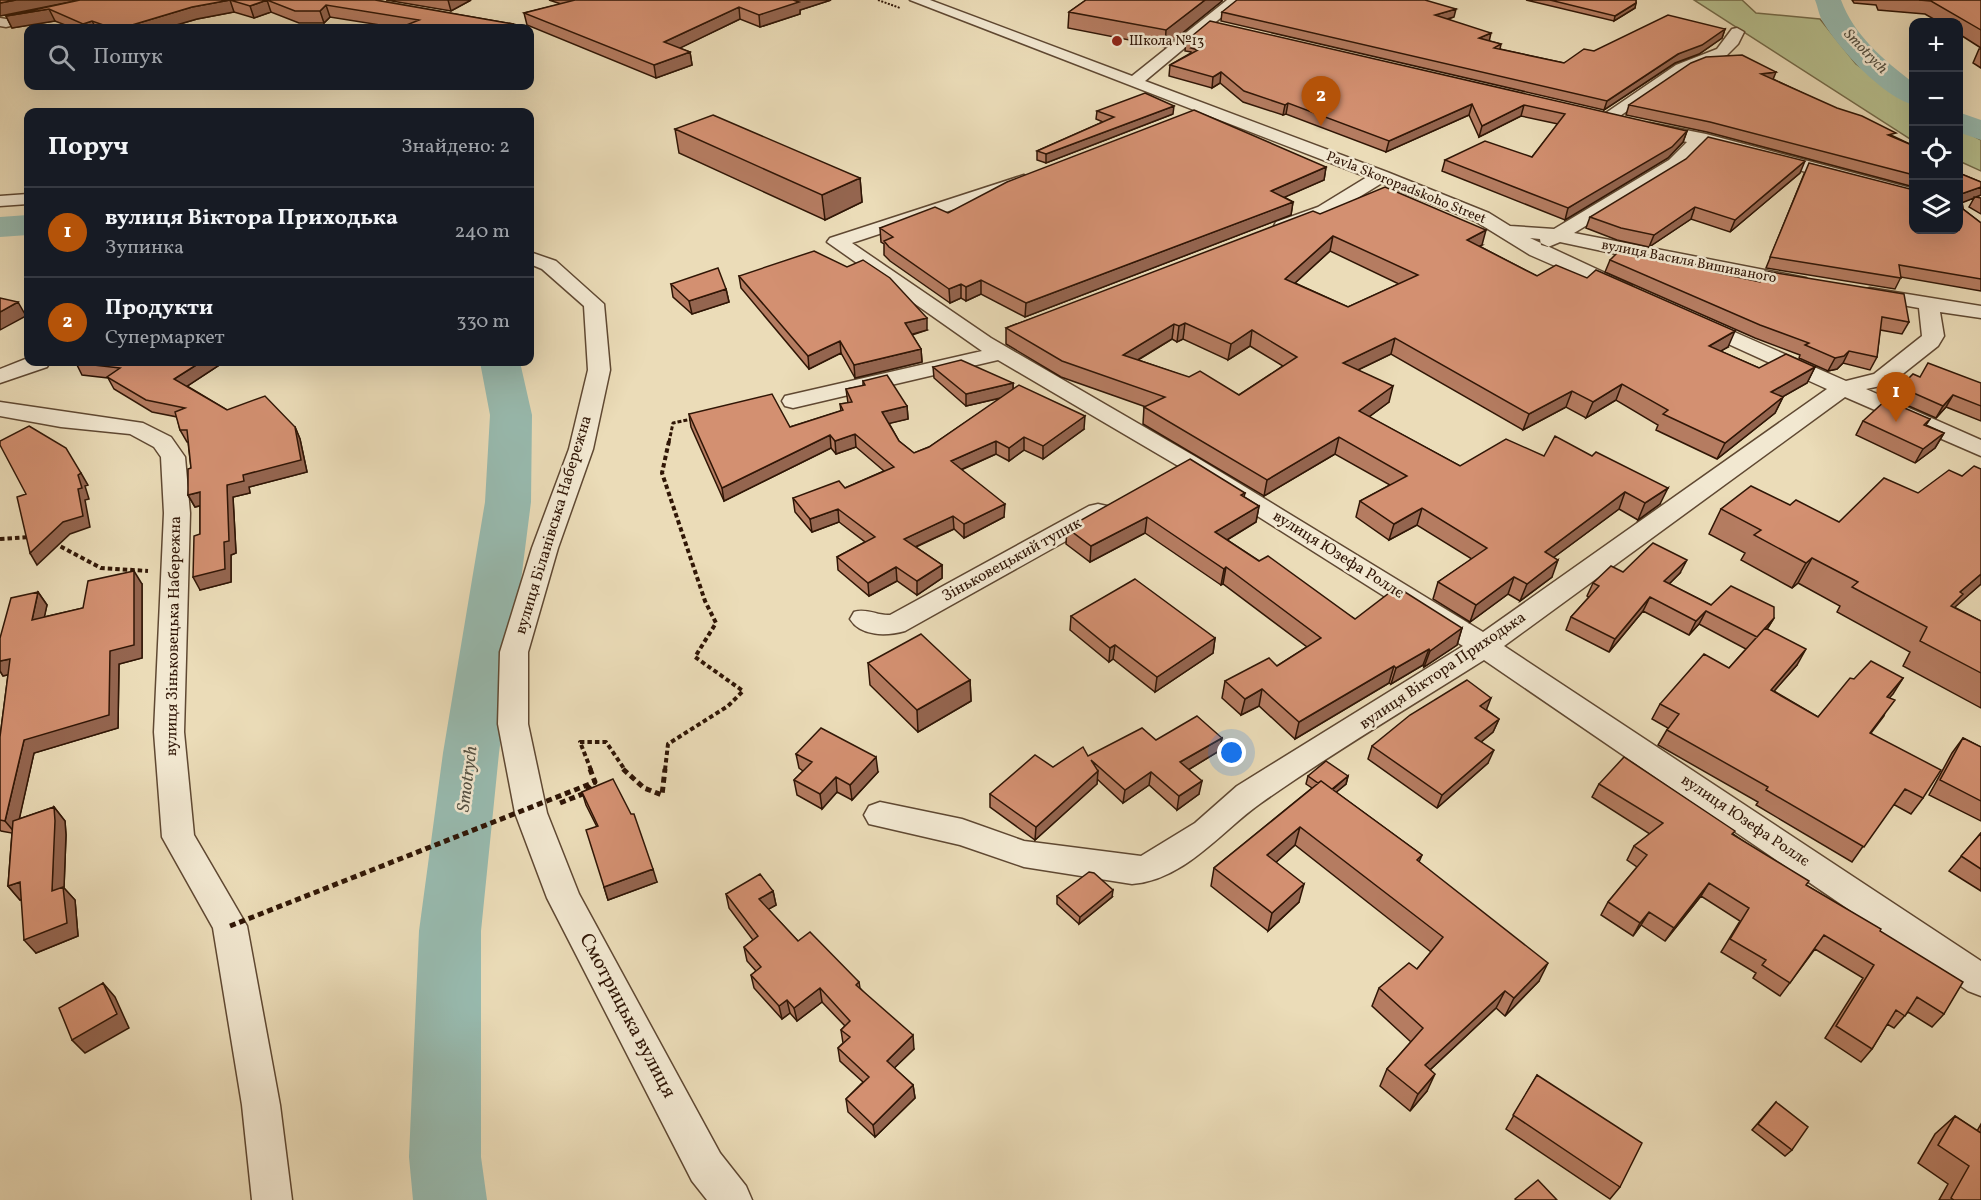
<!DOCTYPE html>
<html lang="uk">
<head>
<meta charset="utf-8">
<style>
	:root { --surface:#171b24; --page:#242831; --text:#f1f3f6; --muted:#9ea1a6; --line:#363941; --accent:#b45309 }
	body { margin:0; font-family:Vollkorn,serif; background:var(--page); color:var(--text) }
	.controls { position:absolute; right:18px; top:18px; display:grid; overflow:hidden; border-radius:12px; box-shadow:0 6px 24px #0002 }
	.controls button { width:54px; height:54px; display:grid; place-items:center; padding:0; border:0; border-bottom:2px solid var(--line); background:var(--surface); color:var(--text); font:30px sans-serif }
	.you { position:absolute; left:1232px; top:753px; width:21px; height:21px; margin:-15px; border:4px solid #fff; border-radius:50%; background:#1a73e8; box-shadow:0 0 0 9px #1a73e833 }
	.badge { display:grid; place-items:center; width:39px; height:39px; border-radius:50%; background:var(--accent); color:#fff; font-size:20px; font-weight:700 }
	.pin { position:absolute; translate:-50% -50px; filter:drop-shadow(0 2px 3px #0008) }
	.pin::after { content:''; position:absolute; top:32px; width:21px; height:18px; background:inherit; clip-path:polygon(0 0,100% 0,50% 100%) }
	.list { margin:0; padding:0; list-style:none }
	h2 { display:flex; justify-content:space-between; align-items:center; height:78px; margin:0; padding:0 24px; font-size:26px }
	h2 small { font-size:20px; font-weight:400; color:var(--muted) }
	.list li { display:grid; grid-template-columns:39px 1fr auto; gap:18px; align-items:center; box-sizing:border-box; height:90px; padding:0 24px; border-top:2px solid var(--line) }
	.list b { display:block; font-size:22px; white-space:nowrap }
	.list p { margin:0; font-size:20px; white-space:nowrap; color:var(--muted) }
	.list em { font-size:20px; font-style:normal; color:var(--muted) }
	.icon { flex:none; width:33px; height:33px; fill:none; stroke:currentColor; stroke-width:2; stroke-linecap:round; stroke-linejoin:round }
	.map { position:relative; flex:none; width:1981px; height:1200px; overflow:hidden }
	.search { position:absolute; background:var(--surface); box-shadow:0 6px 24px #0002; left:24px; top:24px; width:510px; height:66px; display:flex; align-items:center; gap:15px; box-sizing:border-box; padding:0 21px; border-radius:12px; color:var(--muted); font-size:22px }
	.panel { position:absolute; background:var(--surface); box-shadow:0 6px 24px #0002; left:24px; top:108px; width:510px; height:258px; border-radius:12px }
	.map>svg:first-child { display:block }
	.green { fill:#b7c08f; stroke:#746b4a; stroke-width:1.5 }
	.lines { fill:none; stroke-linecap:round; stroke-linejoin:round }
	.river { fill:#98bbb0; fill-rule:evenodd }
	.minor-casing { stroke:#5f4832; stroke-width:3 }
	.path-far3 { stroke:#301606; stroke-width:2; stroke-dasharray:2 1.5; stroke-linecap:butt }
	.path-far2 { stroke:#301606; stroke-width:3; stroke-dasharray:4 2; stroke-linecap:butt }
	.path-far1 { stroke:#301606; stroke-width:4; stroke-dasharray:4.5 3; stroke-linecap:butt }
	.path { stroke:#301606; stroke-width:5; stroke-dasharray:6 4; stroke-linecap:butt }
	.minor { fill:#f2e8d1; fill-rule:evenodd }
	.path-bridge { stroke:#301606; stroke-width:5; stroke-dasharray:6 4; stroke-linecap:butt }
	.wall { fill:#b57c61; stroke:#301606; stroke-width:1.5; fill-rule:evenodd }
	.shaded-wall { fill:#94654f; stroke:#301606; stroke-width:1.5 }
	.building { fill:#d39071; stroke:#301606; stroke-width:1.5; fill-rule:evenodd }
	.poi-dot { fill:#8f2418; stroke:#f2e8d1; stroke-width:2 }
	.labels { text-anchor:middle; dominant-baseline:central; stroke-width:5; stroke-linejoin:round; paint-order:stroke }
	.far-poi-label { font-size:14px; fill:#301606; stroke:#f2e8d1; text-anchor:start }
	.far-street-label { font-size:14px; fill:#301606; stroke:#f2e8d1 }
	.far-water-label { font-size:15px; font-style:italic; fill:#545042; stroke:#f2e8d1 }
	.street-label { font-size:16px; fill:#301606; stroke:#f2e8d1 }
	.water-label { font-size:18px; font-style:italic; fill:#545042; stroke:#f2e8d1 }
	.near-street-label { font-size:20px; fill:#301606; stroke:#f2e8d1 }
</style>
</head>
<body>
<div class="map">
<svg width="1981" height="1200" viewBox="0 0 1981 1200">
	<rect width="100%" height="100%" fill="#ebdcb8"/>
	<filter id="stains"><feTurbulence type="fractalNoise" baseFrequency=".00333" numOctaves="4"/><feColorMatrix values="0 0 0 0 .2 0 0 0 0 .09 0 0 0 0 .02 0 0 0 .5 -.17"/></filter>
	<radialGradient id="worn" r=".72"><stop offset=".6" stop-color="#630" stop-opacity="0"/><stop offset="1" stop-color="#630" stop-opacity=".3"/></radialGradient>
	<path class="green" d="M 1694,0 L 1742,0 L 1756,13 L 1820,19 L 1856,64 L 1913,104 L 1913,141 Z
		M 1959,128 L 1981,140 L 1981,171 L 1959,161 Z"/>
	<g class="lines">
		<path class="river" d="M 1815,0 L 1841,0 C 1854,35 1883,60 1914,83 L 1914,105 C 1883,97 1839,49 1823,22 C 1819,16 1818,7 1815,0 Z
			M 1958,112 L 1981,120 L 1981,140 L 1958,132 Z
			M 28,215 L 28,235 L 0,237 L 0,217 Z
			M 480,362 L 520,362 L 532,415 L 531,502 L 499,753 L 481,931 L 481,1157 L 487,1200 L 413,1200 L 409,1157 L 419,931 L 443,753 L 485,502 L 490,415 Z"/>
		<g class="minor-casing">
			<path id="minor" d="M 91,0 L 116,0 L 109,4 L 6,27 L 0,26 L 0,18 L 6,19 Z
				M 910,0 L 930,0 L 1132,76 L 1227,0 L 1242,0 L 1145,81 L 1387,172 L 1489,213 L 1510,226 L 1554,229 L 1669,160 L 1687,142 L 1644,132 L 1642,128 L 1650,123 L 1706,134 L 1914,189 L 1914,200 L 1702,145 L 1681,168 L 1574,233 L 1806,278 L 1809,282 L 1806,286 L 1799,288 L 1677,267 L 1560,242 L 1548,247 L 1541,245 L 1540,239 L 1530,238 L 1631,285 L 1634,289 L 1631,293 L 1617,293 L 1530,255 L 1475,221 L 1382,183 L 1330,215 L 1283,232 L 1276,230 L 1274,226 L 1276,222 L 1318,207 L 1367,177 Z
				M 1737,28 L 1744,32 L 1738,44 L 1727,55 L 1686,71 L 1611,122 L 1599,122 L 1597,119 L 1676,65 L 1717,49 L 1732,29 Z
				M 1024,175 L 1033,180 L 1030,184 L 852,243 L 991,338 L 1196,457 L 1483,632 L 1827,389 L 1693,328 L 1690,324 L 1693,320 L 1707,320 L 1846,381 L 1874,374 L 1922,336 L 1919,308 L 1863,298 L 1860,294 L 1863,290 L 1870,288 L 1981,306 L 1981,318 L 1940,312 L 1944,336 L 1938,346 L 1890,384 L 1866,389 L 1981,440 L 1981,456 L 1845,397 L 1504,646 L 1981,961 L 1981,996 L 1968,991 L 1484,660 C 1410,707 1333,752 1261,803 C 1221,831 1185,880 1132,884 L 1024,867 L 960,845 L 869,824 L 864,815 L 869,806 L 880,802 L 962,819 L 1024,841 L 1141,856 L 1195,823 L 1237,786 L 1463,646 L 1180,467 L 998,360 L 793,408 L 785,406 L 782,401 L 785,396 L 982,351 L 827,242 L 830,238 Z
				M 28,194 L 28,204 L 0,206 L 0,196 Z
				M 530,252 L 556,261 L 604,304 L 610,370 L 593,449 L 558,548 L 528,652 L 528,724 L 547,813 L 579,894 L 720,1153 L 746,1186 L 752,1200 L 707,1200 L 692,1181 L 547,898 L 515,813 L 498,724 L 500,652 L 532,548 L 569,449 L 588,370 L 584,306 L 542,269 L 530,264 Z
				M 28,358 L 28,362 L 50,362 L 47,367 L 0,383 L 0,369 Z
				M 0,402 L 143,423 L 171,437 L 185,457 L 190,513 L 184,732 L 194,835 L 247,926 L 280,1105 L 292,1200 L 252,1200 L 242,1105 L 213,928 L 162,837 L 154,732 L 164,513 L 161,457 L 154,447 L 130,434 L 61,427 L 0,416 Z
				M 1098,504 L 1107,506 L 1111,512 L 1107,518 L 905,631 C 887,636 861,637 850,619 L 854,612 C 868,608 877,616 890,615 L 1089,506 Z"/>
		</g>
		<path class="path-far3" d="M 878,0 L 900,8"/>
		<path class="path-far2" d="M 669,442 L 673,423 L 692,419"/>
		<path class="path-far1" d="M 0,539 L 29,537
			M 54,543 L 101,568 L 148,571
			M 591,770 L 580,742 L 606,742 L 625,770
			M 665,770 L 668,744 L 728,706 L 743,691 L 695,657 L 716,623 L 705,601 L 662,473 L 669,441"/>
		<path class="path" d="M 623,769 L 644,788 L 662,795 L 665,769
			M 560,803 L 585,793 L 595,782 L 590,769"/>
		<use href="#minor" class="minor"/>
		<path class="path-bridge" d="M 230,926 L 595,782"/>
	</g>
	<path class="wall" d="M 80,0 L 375,0 L 513,24 L 514,28 L 399,28 L 330,17 L 324,23 L 299,23 L 271,12 L 254,18 L 234,12 L 197,19 L 166,28 L 73,28 L 55,21 L 12,28 L 6,16 Z
		M 386,0 L 471,0 L 451,11 Z
		M 549,0 L 831,0 L 800,10 L 800,14 L 760,27 L 740,19 L 679,48 L 690,52 L 692,65 L 656,78 L 527,25 L 524,13 L 561,4 Z
		M 1086,0 L 1222,0 L 1222,1 L 1165,47 L 1068,28 L 1069,12 Z
		M 1526,0 L 1636,0 L 1635,8 L 1614,21 Z
		M 1852,0 L 1981,0 L 1981,48 L 1959,34 L 1959,22 L 1939,22 L 1925,14 L 1878,10 L 1876,5 L 1854,3 Z
		M 1222,12 L 1454,17 L 1448,19 L 1489,41 L 1501,44 L 1500,49 L 1564,63 L 1594,51 L 1725,29 L 1722,38 L 1699,54 L 1675,63 L 1604,110 L 1221,21 Z
		M 1186,41 L 1687,131 L 1683,142 L 1668,158 L 1565,220 L 1442,171 L 1445,160 L 1532,157 L 1558,124 L 1521,116 L 1479,137 L 1469,115 L 1386,152 L 1286,114 L 1283,115 L 1243,102 L 1220,83 L 1212,88 L 1169,76 L 1170,65 L 1191,53 L 1191,52 L 1185,51 Z
		M 1979,49 L 1981,49 L 1981,68 L 1973,63 Z
		M 1773,79 L 1914,146 L 1914,187 L 1707,132 L 1626,115 L 1629,105 Z
		M 1097,111 L 1173,114 L 1046,163 L 1037,160 L 1037,151 L 1103,122 L 1096,119 Z
		M 675,129 L 860,178 L 862,202 L 825,220 L 679,153 Z
		M 1326,167 L 1324,180 L 1284,197 L 1293,202 L 1291,215 L 1025,317 L 981,294 L 966,301 L 961,298 L 950,303 L 890,261 L 884,255 L 884,244 L 881,242 L 880,228 L 948,213 Z
		M 1800,173 L 1730,232 L 1691,219 L 1649,247 L 1617,240 L 1586,228 L 1590,217 Z
		M 1959,173 L 1981,182 L 1981,195 L 1976,197 L 1981,198 L 1981,214 L 1969,207 L 1974,198 L 1962,202 L 1963,209 L 1981,223 L 1981,291 L 1901,277 L 1895,289 L 1766,268 L 1804,174 L 1914,230 Z
		M 1320,214 L 1482,245 L 1479,246 L 1537,276 L 1728,347 L 1720,351 L 1759,368 L 1815,367 L 1807,383 L 1782,397 L 1783,397 L 1775,413 L 1717,459 L 1656,430 L 1658,425 L 1616,400 L 1586,418 L 1566,407 L 1523,430 L 1391,354 L 1358,370 L 1389,402 L 1369,417 L 1460,466 L 1544,456 L 1660,504 L 1638,520 L 1619,509 L 1554,557 L 1552,577 L 1520,601 L 1508,594 L 1470,622 L 1433,599 L 1438,582 L 1472,559 L 1417,525 L 1389,540 L 1356,517 L 1360,501 L 1390,485 L 1335,454 L 1264,496 L 1143,424 L 1144,407 L 1146,407 L 1061,377 L 1006,344 L 1006,328 ZM 1330,251 L 1399,284 L 1348,307 L 1295,283 ZM 1172,339 L 1177,342 L 1183,339 L 1228,360 L 1250,346 L 1283,366 L 1239,395 L 1138,360 Z
		M 1610,260 L 1713,272 L 1909,322 L 1902,334 L 1880,330 L 1877,357 L 1870,370 L 1843,363 L 1837,369 L 1828,371 L 1799,358 L 1800,355 L 1755,338 L 1605,272 Z
		M 739,276 L 927,330 L 912,335 L 921,349 L 922,362 L 855,378 L 841,353 L 809,369 L 741,288 Z
		M 671,284 L 726,289 L 729,302 L 692,314 L 673,297 Z
		M 67,362 L 224,362 L 187,386 L 227,410 L 295,427 L 300,439 L 307,472 L 249,487 L 250,493 L 233,497 L 236,553 L 231,555 L 231,582 L 200,590 L 200,506 L 195,507 L 188,495 L 191,468 L 188,442 L 187,442 L 180,430 L 177,417 L 152,412 L 114,389 L 108,378 L 82,375 L 76,363 Z
		M 933,367 L 1013,383 L 1013,389 L 1084,429 L 1043,459 L 1024,450 L 1009,461 L 996,454 L 961,470 L 1004,517 L 964,538 L 954,529 L 916,547 L 942,565 L 942,578 L 917,595 L 897,581 L 869,596 L 838,570 L 837,557 L 865,542 L 839,522 L 812,532 L 795,512 L 793,498 L 845,488 L 884,471 L 856,447 L 836,454 L 831,448 L 724,501 L 691,427 L 689,414 L 790,427 L 841,411 L 840,404 L 848,403 L 846,389 L 863,386 L 863,381 L 907,406 L 908,419 L 889,423 L 899,441 L 914,453 L 929,447 L 1001,398 L 966,406 L 934,378 Z
		M 1920,377 L 1981,384 L 1981,421 L 1946,407 L 1936,418 L 1893,399 L 1900,387 Z
		M 1930,419 L 1926,425 L 1944,433 L 1935,448 L 1915,463 L 1856,435 L 1863,421 Z
		M 1981,469 L 1981,584 L 1954,607 L 1981,621 L 1981,708 L 1903,666 L 1910,652 L 1837,612 L 1840,606 L 1798,583 L 1792,588 L 1741,560 L 1745,553 L 1709,534 L 1721,509 L 1790,505 L 1839,522 L 1918,493 Z
		M 1245,493 L 1244,497 L 1259,506 L 1256,522 L 1227,540 L 1259,561 L 1355,619 L 1462,628 L 1457,645 L 1424,667 L 1423,665 L 1391,684 L 1389,683 L 1295,739 L 1259,706 L 1241,715 L 1222,698 L 1225,681 L 1277,666 L 1307,647 L 1223,584 L 1221,585 L 1145,533 L 1090,562 L 1066,544 L 1067,528 Z
		M 1623,572 L 1680,573 L 1669,584 L 1711,605 L 1774,618 L 1767,629 L 1797,665 L 1774,691 L 1818,717 L 1854,679 L 1903,678 L 1889,698 L 1884,716 L 1871,733 L 1923,798 L 1911,814 L 1893,804 L 1852,862 L 1756,805 L 1758,802 L 1658,745 L 1668,728 L 1652,719 L 1660,704 L 1729,668 L 1746,649 L 1699,624 L 1689,635 L 1643,611 L 1609,652 L 1566,630 L 1571,617 L 1589,597 L 1587,596 L 1593,583 Z
		M 142,584 L 142,658 L 119,664 L 118,728 L 34,753 L 19,819 L 54,807 L 65,821 L 66,835 L 64,888 L 75,900 L 78,936 L 36,953 L 21,899 L 20,900 L 8,886 L 12,833 L 1,831 L 0,830 L 0,737 L 8,675 L 3,676 L 0,671 L 0,638 L 38,592 L 47,605 L 44,617 L 83,608 Z
		M 1071,616 L 1215,638 L 1213,653 L 1155,692 L 1113,659 L 1109,662 L 1070,630 Z
		M 868,663 L 970,680 L 971,701 L 918,732 L 870,685 Z
		M 1487,710 L 1499,719 L 1493,732 L 1481,742 L 1488,763 L 1437,808 L 1368,759 L 1372,746 Z
		M 1222,738 L 1219,751 L 1188,770 L 1199,794 L 1177,810 L 1149,785 L 1123,803 L 1097,779 L 1097,784 L 1035,840 L 990,807 L 990,794 L 1053,767 L 1088,756 L 1156,740 Z
		M 1963,738 L 1981,747 L 1981,821 L 1929,795 L 1952,753 Z
		M 796,754 L 878,772 L 852,800 L 837,792 L 822,809 L 797,795 L 794,780 L 803,771 L 799,768 Z
		M 1308,776 L 1348,776 L 1346,784 L 1336,792 L 1422,855 L 1419,862 L 1539,981 L 1505,1016 L 1496,1008 L 1430,1070 L 1427,1091 L 1410,1111 L 1380,1086 L 1387,1069 L 1411,1042 L 1372,1006 L 1379,988 L 1417,969 L 1431,952 L 1295,845 L 1276,862 L 1299,902 L 1268,931 L 1211,886 L 1214,868 L 1312,788 L 1306,784 Z
		M 1599,784 L 1733,834 L 1806,885 L 1880,931 L 1944,1014 L 1932,1027 L 1908,1012 L 1894,1028 L 1887,1024 L 1872,1049 L 1861,1062 L 1825,1038 L 1863,978 L 1815,949 L 1780,996 L 1753,978 L 1756,973 L 1721,952 L 1740,921 L 1701,896 L 1665,941 L 1641,925 L 1633,936 L 1601,915 L 1608,902 L 1637,867 L 1627,860 L 1634,846 L 1650,834 L 1592,797 Z
		M 582,792 L 657,882 L 608,900 L 604,887 L 597,827 L 586,805 Z
		M 1981,833 L 1981,891 L 1949,871 Z
		M 773,891 L 776,905 L 768,909 L 798,941 L 859,982 L 860,988 L 914,1049 L 894,1068 L 913,1085 L 915,1098 L 875,1137 L 848,1112 L 846,1099 L 863,1082 L 840,1061 L 838,1048 L 843,1043 L 841,1030 L 845,1026 L 822,1002 L 797,1021 L 790,1013 L 782,1019 L 754,988 L 751,975 L 756,971 L 747,961 L 744,947 L 753,940 L 729,908 L 726,894 Z
		M 1057,896 L 1112,897 L 1079,924 L 1057,904 Z
		M 1537,1075 L 1620,1187 L 1610,1199 L 1506,1129 Z
		M 1776,1102 L 1792,1150 L 1785,1156 L 1752,1130 Z
		M 1955,1116 L 1977,1131 L 1981,1124 L 1981,1200 L 1939,1200 L 1948,1184 L 1918,1163 L 1935,1134 Z"/>
	<path class="shaded-wall" d="M 16,0 L 80,0 L 0,16 L 0,3 Z
		M 230,0 L 234,12 L 197,19 L 166,28 L 122,28 L 192,7 Z
		M 267,0 L 271,12 L 254,18 L 250,6 Z
		M 448,0 L 471,0 L 451,11 Z
		M 793,0 L 831,0 L 800,10 L 800,14 L 760,27 L 759,15 Z
		M 1205,0 L 1222,0 L 1222,1 L 1165,47 L 1166,30 Z
		M 1636,3 L 1635,8 L 1614,21 L 1615,16 Z
		M 326,5 L 330,17 L 324,23 L 320,11 Z
		M 739,7 L 740,19 L 666,55 L 664,42 Z
		M 49,9 L 55,21 L 12,28 L 6,16 Z
		M 1456,9 L 1454,17 L 1433,23 L 1435,15 Z
		M 92,21 L 96,28 L 86,28 L 83,24 Z
		M 513,24 L 514,28 L 502,28 Z
		M 1725,29 L 1722,38 L 1699,54 L 1675,63 L 1604,110 L 1607,101 L 1678,54 Z
		M 1491,33 L 1489,42 L 1479,38 Z
		M 690,52 L 692,65 L 656,78 L 654,65 Z
		M 1221,72 L 1220,83 L 1212,88 L 1213,77 Z
		M 1776,72 L 1772,82 L 1761,74 Z
		M 1288,103 L 1286,114 L 1283,115 L 1285,105 Z
		M 1472,104 L 1469,115 L 1386,152 L 1389,141 Z
		M 1524,105 L 1521,116 L 1479,137 L 1482,126 Z
		M 1174,106 L 1173,114 L 1046,163 L 1046,154 Z
		M 1687,131 L 1683,142 L 1668,158 L 1565,220 L 1568,208 Z
		M 1805,161 L 1800,173 L 1730,232 L 1735,220 Z
		M 1326,167 L 1324,180 L 1269,204 L 1271,191 Z
		M 860,178 L 862,202 L 825,220 L 822,195 Z
		M 1981,187 L 1981,195 L 1976,197 L 1974,197 L 1974,198 L 1959,204 L 1961,194 Z
		M 1293,202 L 1291,215 L 1025,317 L 1026,303 Z
		M 1695,207 L 1691,219 L 1649,247 L 1654,235 Z
		M 1486,230 L 1482,245 L 1463,255 L 1467,240 Z
		M 1333,236 L 1330,251 L 1283,294 L 1285,279 Z
		M 981,280 L 981,294 L 966,301 L 966,287 Z
		M 961,284 L 961,298 L 950,303 L 949,289 Z
		M 726,289 L 729,302 L 692,314 L 689,301 Z
		M 18,302 L 26,316 L 0,330 L 0,312 Z
		M 927,318 L 927,330 L 906,336 L 905,323 Z
		M 1185,323 L 1183,339 L 1177,342 L 1179,326 Z
		M 1174,324 L 1172,339 L 1121,370 L 1123,355 Z
		M 1252,330 L 1250,346 L 1228,360 L 1231,344 Z
		M 1735,331 L 1728,347 L 1702,362 L 1709,346 Z
		M 1395,338 L 1391,354 L 1339,379 L 1343,363 Z
		M 840,341 L 841,353 L 809,369 L 808,356 Z
		M 921,349 L 922,362 L 855,378 L 854,365 Z
		M 1849,351 L 1843,363 L 1837,369 L 1828,371 L 1835,358 Z
		M 201,362 L 224,362 L 180,391 L 174,379 Z
		M 1815,367 L 1807,383 L 1763,408 L 1771,392 Z
		M 1013,383 L 1013,395 L 966,406 L 966,394 Z
		M 1622,384 L 1616,400 L 1586,418 L 1593,402 Z
		M 1393,386 L 1389,402 L 1355,427 L 1359,411 Z
		M 1572,391 L 1566,407 L 1523,430 L 1529,414 Z
		M 1953,395 L 1946,407 L 1936,418 L 1943,406 Z
		M 1783,397 L 1775,413 L 1717,459 L 1725,443 Z
		M 907,406 L 908,419 L 883,425 L 882,412 Z
		M 1085,416 L 1084,429 L 1043,459 L 1043,446 Z
		M 295,427 L 300,439 L 307,472 L 249,487 L 250,493 L 233,497 L 236,553 L 231,555 L 231,582 L 200,590 L 193,577 L 224,542 L 227,485 L 243,475 Z
		M 1944,433 L 1935,448 L 1915,463 L 1923,449 Z
		M 855,434 L 856,447 L 836,454 L 835,441 Z
		M 830,435 L 831,448 L 724,501 L 722,488 Z
		M 1024,437 L 1024,450 L 1009,461 L 1009,448 Z
		M 1339,437 L 1335,454 L 1264,496 L 1267,480 Z
		M 996,441 L 996,454 L 951,474 L 951,461 Z
		M 81,473 L 88,485 L 85,486 L 89,499 L 85,500 L 90,527 L 70,534 L 37,565 L 30,553 L 78,489 L 78,475 Z
		M 1668,488 L 1660,504 L 1638,520 L 1645,503 Z
		M 200,492 L 206,504 L 195,507 L 188,495 Z
		M 1625,492 L 1619,509 L 1538,569 L 1545,552 Z
		M 1005,504 L 1004,517 L 964,538 L 964,524 Z
		M 1259,506 L 1256,522 L 1212,549 L 1215,532 Z
		M 1422,508 L 1417,525 L 1389,540 L 1394,524 Z
		M 838,509 L 839,522 L 812,532 L 810,519 Z
		M 953,516 L 954,529 L 904,552 L 904,539 Z
		M 1147,517 L 1145,533 L 1090,562 L 1091,546 Z
		M 1812,558 L 1798,583 L 1792,588 L 1806,563 Z
		M 1558,560 L 1552,577 L 1520,601 L 1527,584 Z
		M 1687,560 L 1680,573 L 1658,595 L 1664,581 Z
		M 942,565 L 942,578 L 917,595 L 917,581 Z
		M 896,567 L 897,581 L 869,596 L 868,583 Z
		M 1226,567 L 1223,584 L 1221,585 L 1224,569 Z
		M 134,571 L 142,584 L 142,658 L 119,664 L 118,728 L 34,753 L 16,834 L 5,821 L 24,740 L 110,651 Z
		M 1981,574 L 1981,584 L 1954,608 L 1934,631 L 1960,592 Z
		M 1514,577 L 1508,594 L 1470,622 L 1476,605 Z
		M 38,592 L 47,605 L 41,633 L 32,620 Z
		M 1650,597 L 1643,611 L 1609,652 L 1615,639 Z
		M 1706,611 L 1699,624 L 1689,635 L 1696,621 Z
		M 1774,618 L 1766,631 L 1757,637 Z
		M 1462,628 L 1457,645 L 1424,667 L 1430,651 Z
		M 1215,638 L 1213,653 L 1155,692 L 1157,677 Z
		M 1115,645 L 1113,659 L 1109,662 L 1110,648 Z
		M 1429,649 L 1423,665 L 1391,684 L 1396,668 Z
		M 1806,649 L 1797,665 L 1762,705 L 1771,690 Z
		M 10,659 L 19,672 L 3,676 L 0,671 L 0,661 Z
		M 1394,666 L 1389,683 L 1295,739 L 1299,722 Z
		M 1903,678 L 1893,694 L 1876,712 L 1887,697 Z
		M 970,680 L 971,701 L 918,732 L 917,710 Z
		M 1262,689 L 1259,706 L 1241,715 L 1245,699 Z
		M 1491,698 L 1486,711 L 1480,706 Z
		M 1499,719 L 1493,732 L 1470,751 L 1475,738 Z
		M 1222,738 L 1219,751 L 1178,776 L 1180,762 Z
		M 1494,750 L 1488,763 L 1437,808 L 1442,795 Z
		M 876,757 L 878,772 L 852,800 L 850,785 Z
		M 1098,771 L 1097,784 L 1035,840 L 1036,827 Z
		M 1151,772 L 1149,785 L 1123,803 L 1125,790 Z
		M 1348,776 L 1346,784 L 1328,799 L 1330,792 Z
		M 836,777 L 837,792 L 822,809 L 820,794 Z
		M 1202,781 L 1199,794 L 1177,810 L 1179,796 Z
		M 54,807 L 65,821 L 66,835 L 64,888 L 75,900 L 78,936 L 36,953 L 24,940 L 52,891 Z
		M 1300,827 L 1295,845 L 1263,874 L 1267,855 Z
		M 653,869 L 657,882 L 608,900 L 604,887 Z
		M 20,882 L 31,896 L 20,900 L 8,886 Z
		M 1709,883 L 1701,896 L 1665,941 L 1674,928 Z
		M 1304,884 L 1299,902 L 1268,931 L 1272,913 Z
		M 1113,890 L 1112,897 L 1079,924 L 1080,917 Z
		M 773,891 L 776,905 L 762,913 L 759,899 Z
		M 1649,912 L 1641,925 L 1633,936 L 1640,923 Z
		M 1548,963 L 1539,981 L 1505,1016 L 1514,998 Z
		M 103,983 L 115,997 L 129,1028 L 85,1053 L 72,1040 Z
		M 820,988 L 822,1002 L 797,1021 L 794,1008 Z
		M 1505,991 L 1496,1008 L 1417,1082 L 1425,1065 Z
		M 787,1000 L 790,1013 L 782,1019 L 779,1006 Z
		M 913,1035 L 914,1049 L 888,1074 L 887,1061 Z
		M 1435,1074 L 1427,1091 L 1410,1111 L 1418,1094 Z
		M 913,1085 L 915,1098 L 875,1137 L 873,1125 Z"/>
	<path class="building" d="M 0,0 L 16,0 L 0,3 Z
		M 80,0 L 375,0 L 513,24 L 502,28 L 414,28 L 404,26 L 419,20 L 326,5 L 320,11 L 295,11 L 267,0 L 250,6 L 230,0 L 192,7 L 122,28 L 112,28 L 92,21 L 83,24 L 49,9 L 6,16 Z
		M 575,0 L 793,0 L 799,2 L 759,15 L 739,7 L 664,42 L 690,52 L 654,65 L 524,13 Z
		M 1086,0 L 1205,0 L 1166,30 L 1069,12 Z
		M 1237,0 L 1425,0 L 1456,9 L 1435,15 L 1491,33 L 1479,38 L 1501,44 L 1494,48 L 1564,63 L 1584,49 L 1594,51 L 1668,15 L 1725,29 L 1702,45 L 1678,54 L 1607,101 L 1222,12 Z
		M 1550,0 L 1636,0 L 1636,3 L 1615,16 Z
		M 1919,0 L 1981,0 L 1981,30 L 1931,1 Z
		M 1210,21 L 1687,131 L 1672,147 L 1568,208 L 1445,160 L 1485,141 L 1532,157 L 1565,114 L 1524,105 L 1482,126 L 1472,104 L 1389,141 L 1288,103 L 1285,105 L 1244,91 L 1221,72 L 1213,77 L 1170,65 L 1198,50 L 1191,48 L 1200,43 L 1186,41 Z
		M 1742,55 L 1776,72 L 1761,74 L 1837,108 L 1862,116 L 1896,133 L 1888,135 L 1914,146 L 1914,175 L 1710,122 L 1629,105 L 1691,63 L 1706,57 Z
		M 1145,93 L 1174,106 L 1046,154 L 1037,151 L 1114,117 L 1097,111 Z
		M 1194,110 L 1326,167 L 1271,191 L 1293,202 L 1026,303 L 981,280 L 966,287 L 961,284 L 949,289 L 889,247 L 884,241 L 893,237 L 880,228 L 935,207 L 948,213 L 1007,182 Z
		M 713,115 L 860,178 L 822,195 L 675,129 Z
		M 1708,137 L 1805,161 L 1735,220 L 1695,207 L 1654,235 L 1621,228 L 1590,217 L 1686,159 Z
		M 1809,163 L 1914,190 L 1914,230 L 1959,230 L 1959,173 L 1981,182 L 1981,187 L 1961,194 L 1963,209 L 1981,223 L 1981,279 L 1899,265 L 1901,278 L 1770,257 Z
		M 1385,187 L 1486,230 L 1467,240 L 1537,276 L 1556,265 L 1587,278 L 1596,270 L 1735,331 L 1709,346 L 1759,368 L 1786,354 L 1815,367 L 1771,392 L 1783,397 L 1725,443 L 1663,414 L 1668,410 L 1622,384 L 1593,402 L 1572,391 L 1529,414 L 1395,338 L 1343,363 L 1393,386 L 1359,411 L 1460,466 L 1506,439 L 1544,456 L 1555,436 L 1592,456 L 1596,452 L 1668,488 L 1645,503 L 1625,492 L 1545,552 L 1558,560 L 1527,584 L 1514,577 L 1476,605 L 1438,582 L 1487,548 L 1422,508 L 1394,524 L 1360,501 L 1407,476 L 1339,437 L 1267,480 L 1144,407 L 1165,397 L 1062,361 L 1006,328 L 1313,211 L 1320,214 ZM 1333,236 L 1418,275 L 1348,307 L 1285,279 ZM 1185,323 L 1231,344 L 1252,330 L 1297,357 L 1239,395 L 1200,371 L 1189,377 L 1123,355 L 1174,324 L 1179,326 Z
		M 1620,250 L 1714,268 L 1713,272 L 1760,282 L 1765,271 L 1904,294 L 1909,322 L 1882,317 L 1877,357 L 1849,351 L 1844,356 L 1835,358 L 1805,345 L 1809,343 L 1760,325 L 1610,260 Z
		M 814,251 L 847,267 L 863,260 L 890,278 L 927,318 L 905,323 L 921,349 L 854,365 L 840,341 L 808,356 L 739,276 Z
		M 718,268 L 726,289 L 689,301 L 671,284 Z
		M 0,298 L 18,302 L 0,312 Z
		M 961,360 L 1013,383 L 966,394 L 933,367 Z
		M 78,362 L 201,362 L 174,379 L 227,410 L 265,396 L 295,427 L 301,460 L 243,475 L 244,481 L 227,485 L 229,541 L 224,542 L 225,569 L 193,577 L 194,536 L 200,534 L 200,492 L 188,495 L 188,469 L 191,468 L 187,430 L 180,430 L 175,412 L 185,408 L 146,400 L 107,377 L 120,368 L 76,363 Z
		M 1928,363 L 1981,383 L 1981,406 L 1953,395 L 1943,406 L 1900,387 L 1913,374 L 1920,377 Z
		M 887,375 L 907,406 L 882,412 L 899,441 L 914,453 L 929,447 L 1019,385 L 1085,416 L 1043,446 L 1024,437 L 1009,448 L 996,441 L 951,461 L 1005,504 L 964,524 L 953,516 L 904,539 L 942,565 L 917,581 L 896,567 L 868,583 L 837,557 L 875,537 L 838,509 L 810,519 L 793,498 L 839,481 L 845,488 L 894,467 L 855,434 L 835,441 L 830,435 L 722,488 L 689,414 L 772,394 L 790,427 L 843,410 L 840,404 L 852,402 L 846,389 L 865,385 L 863,381 Z
		M 1886,400 L 1930,419 L 1924,425 L 1944,433 L 1923,449 L 1863,421 Z
		M 29,426 L 66,448 L 81,473 L 78,475 L 82,488 L 78,489 L 83,516 L 63,522 L 30,553 L 17,497 L 26,494 L 0,445 L 0,441 Z
		M 1190,459 L 1245,493 L 1241,495 L 1259,506 L 1215,532 L 1259,561 L 1268,556 L 1355,619 L 1397,587 L 1462,628 L 1430,651 L 1429,649 L 1396,668 L 1394,666 L 1299,722 L 1262,689 L 1245,699 L 1225,681 L 1269,658 L 1277,666 L 1321,638 L 1226,567 L 1224,569 L 1147,517 L 1091,546 L 1067,528 Z
		M 1974,466 L 1981,469 L 1981,574 L 1960,592 L 1963,594 L 1951,606 L 1981,621 L 1981,673 L 1920,641 L 1927,627 L 1852,587 L 1858,582 L 1812,558 L 1806,563 L 1754,535 L 1761,530 L 1721,509 L 1751,486 L 1790,505 L 1796,500 L 1839,522 L 1884,478 L 1918,493 L 1949,470 L 1962,476 Z
		M 1653,543 L 1687,560 L 1664,581 L 1711,605 L 1731,586 L 1774,607 L 1774,618 L 1757,637 L 1706,611 L 1696,621 L 1650,597 L 1615,639 L 1571,617 L 1599,586 L 1593,583 L 1611,566 L 1623,572 Z
		M 134,571 L 134,645 L 110,651 L 109,715 L 24,740 L 5,821 L 0,820 L 0,737 L 10,659 L 0,661 L 0,638 L 11,598 L 38,592 L 32,620 L 83,608 L 88,581 Z
		M 1135,579 L 1215,638 L 1157,677 L 1115,645 L 1110,648 L 1071,616 Z
		M 1765,628 L 1806,649 L 1771,690 L 1818,717 L 1850,678 L 1854,679 L 1871,661 L 1903,678 L 1887,697 L 1895,700 L 1870,733 L 1941,770 L 1923,798 L 1905,789 L 1864,847 L 1766,790 L 1768,787 L 1667,730 L 1679,714 L 1660,704 L 1704,654 L 1729,668 Z
		M 921,634 L 970,680 L 917,710 L 868,663 Z
		M 1467,680 L 1491,698 L 1480,706 L 1499,719 L 1475,738 L 1494,750 L 1442,795 L 1372,746 L 1410,715 Z
		M 1197,716 L 1222,738 L 1180,762 L 1202,781 L 1179,796 L 1151,772 L 1125,790 L 1091,760 L 1098,771 L 1036,827 L 990,794 L 1035,755 L 1053,767 L 1083,747 L 1088,756 L 1142,728 L 1156,740 Z
		M 821,728 L 876,757 L 850,785 L 836,777 L 820,794 L 794,780 L 812,762 L 796,754 Z
		M 1963,738 L 1981,747 L 1981,801 L 1940,780 Z
		M 1624,757 L 1735,831 L 1732,834 L 1809,881 L 1806,885 L 1881,929 L 1880,931 L 1963,982 L 1944,1014 L 1917,997 L 1905,1016 L 1896,1010 L 1872,1049 L 1836,1026 L 1874,965 L 1824,935 L 1790,983 L 1762,965 L 1766,960 L 1730,939 L 1749,908 L 1709,883 L 1674,928 L 1649,912 L 1640,923 L 1608,902 L 1647,855 L 1634,846 L 1663,823 L 1599,784 Z
		M 1326,761 L 1348,776 L 1332,789 L 1321,781 L 1318,783 L 1308,776 Z
		M 613,779 L 631,814 L 634,814 L 653,869 L 604,887 L 586,830 L 598,826 L 582,792 Z
		M 1321,781 L 1422,855 L 1417,860 L 1548,963 L 1514,998 L 1505,991 L 1425,1065 L 1435,1074 L 1418,1094 L 1387,1069 L 1423,1028 L 1379,988 L 1409,963 L 1417,969 L 1443,937 L 1300,827 L 1267,855 L 1304,884 L 1272,913 L 1214,868 Z
		M 54,807 L 55,821 L 52,891 L 63,887 L 67,923 L 24,940 L 20,882 L 8,886 L 13,821 Z
		M 1981,833 L 1981,869 L 1961,856 Z
		M 1089,872 L 1094,873 L 1113,890 L 1080,917 L 1057,896 Z
		M 760,874 L 773,891 L 759,899 L 798,941 L 810,932 L 859,982 L 856,985 L 913,1035 L 887,1061 L 913,1085 L 873,1125 L 846,1099 L 869,1077 L 838,1048 L 850,1037 L 841,1030 L 850,1021 L 820,988 L 794,1008 L 787,1000 L 779,1006 L 751,975 L 761,967 L 744,947 L 758,936 L 726,894 Z
		M 103,983 L 117,1014 L 72,1040 L 59,1008 Z
		M 1537,1075 L 1642,1143 L 1620,1187 L 1513,1115 Z
		M 1776,1102 L 1808,1127 L 1792,1150 L 1758,1124 Z
		M 1955,1116 L 1981,1133 L 1981,1200 L 1954,1200 L 1951,1198 L 1969,1166 L 1938,1145 Z
		M 1538,1180 L 1557,1200 L 1516,1200 L 1515,1199 Z"/>
	<circle class="poi-dot" cx="1117" cy="41" r="6"/>
	<g class="labels">
		<g class="far-poi-label">
			<text x="1129" y="41">Школа №13</text>
		</g>
		<g class="far-street-label">
			<text transform="translate(1406 188) rotate(22)">Pavla Skoropadskoho Street</text>
			<text transform="translate(1689 262) rotate(11)">вулиця Василя Вишиваного</text>
		</g>
		<g class="far-water-label">
			<text transform="translate(1865 52) rotate(46)">Smotrych</text>
		</g>
		<g class="street-label">
			<text transform="translate(554 525) rotate(-73)">вулиця Біланівська Набережна</text>
			<text transform="translate(1338 555) rotate(32)">вулиця Юзефа Роллє</text>
			<text transform="translate(1012 560) rotate(-29)">Зіньковецький тупик</text>
			<text transform="translate(174 636) rotate(-89)">вулиця Зіньковецька Набережна</text>
			<text transform="translate(1443 671) rotate(-34)">вулиця Віктора Приходька</text>
			<text transform="translate(1745 821) rotate(34)">вулиця Юзефа Роллє</text>
		</g>
		<g class="water-label">
			<text transform="translate(468 779) rotate(-83)">Smotrych</text>
		</g>
		<g class="near-street-label">
			<text transform="translate(627 1016) rotate(62)">Смотрицька вулиця</text>
		</g>
	</g>
	<rect width="100%" height="100%" filter="url(#stains)"/>
	<rect width="100%" height="100%" fill="url(#worn)"/>
</svg>
<div class="controls">
<button>+</button>
<button>−</button>
<button><svg class="icon" aria-label="locate" viewBox="0 0 24 24"><circle cx="12" cy="12" r="6"/><path d="M12 2v4M12 18v4M2 12h4M18 12h4"/></svg></button>
<button><svg class="icon" aria-label="layers" viewBox="0 0 24 24"><path d="M12 4l9 5-9 5-9-5zM3 14l9 5 9-5"/></svg></button>
</div>
<div class="you"></div>
<div class="pin badge" style="left:1896px;top:422px">1</div>
<div class="pin badge" style="left:1321px;top:126px">2</div>
<div class="search"><svg class="icon" aria-label="search" viewBox="0 0 24 24"><circle cx="10" cy="10" r="6"/><path d="M15 15l6 6"/></svg>Пошук</div>
<section class="panel">
<h2>Поруч<small>Знайдено: 2</small></h2>
<ul class="list">
<li><span class="badge">1</span><div><b>вулиця Віктора Приходька</b><p>Зупинка</p></div><em>240 m</em></li>
<li><span class="badge">2</span><div><b>Продукти</b><p>Супермаркет</p></div><em>330 m</em></li>
</ul>
</section>
</div>
</body>
</html>
